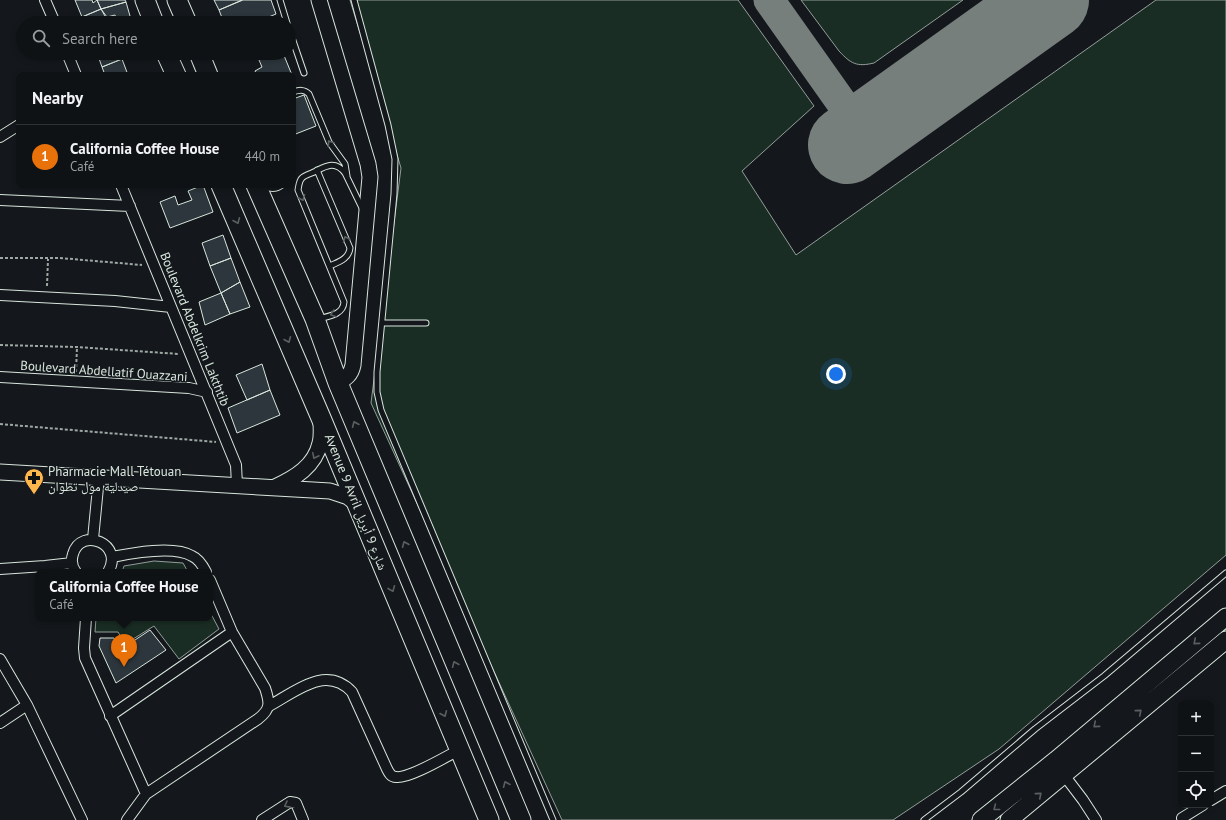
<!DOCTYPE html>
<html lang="en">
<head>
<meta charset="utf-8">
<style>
	:root { --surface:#0f1215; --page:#181b1e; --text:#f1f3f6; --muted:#9b9ea0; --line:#2f3234; --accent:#0b8043 }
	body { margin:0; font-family:"PT Sans","Noto Naskh Arabic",sans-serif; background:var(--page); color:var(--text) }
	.controls { position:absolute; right:12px; bottom:12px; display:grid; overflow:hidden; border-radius:8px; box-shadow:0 2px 6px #0003 }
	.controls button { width:36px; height:36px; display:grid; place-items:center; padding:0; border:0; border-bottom:1px solid var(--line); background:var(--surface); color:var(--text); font:20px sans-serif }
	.you { position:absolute; left:836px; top:374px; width:14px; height:14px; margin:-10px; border:3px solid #fff; border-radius:50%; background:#1a73e8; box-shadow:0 0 0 6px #1a73e833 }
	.badge { display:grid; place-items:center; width:26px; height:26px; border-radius:50%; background:var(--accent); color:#fff; font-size:13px; font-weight:700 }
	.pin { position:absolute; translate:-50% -33px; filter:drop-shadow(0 1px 2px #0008) }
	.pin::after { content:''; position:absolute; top:21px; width:14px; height:12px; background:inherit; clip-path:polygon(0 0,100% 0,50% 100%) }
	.popup { position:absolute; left:35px; top:569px; width:178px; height:52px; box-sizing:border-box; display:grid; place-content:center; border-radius:8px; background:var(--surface); filter:drop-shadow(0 1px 3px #0005); font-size:13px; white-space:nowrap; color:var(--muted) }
	.popup b { font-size:15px; color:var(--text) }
	.popup::after { content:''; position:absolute; left:50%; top:100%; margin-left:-8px; border:8px solid transparent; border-top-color:var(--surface) }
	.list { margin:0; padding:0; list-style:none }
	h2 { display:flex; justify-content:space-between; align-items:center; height:52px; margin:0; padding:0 16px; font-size:17px }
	h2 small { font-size:13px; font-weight:400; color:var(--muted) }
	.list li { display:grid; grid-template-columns:26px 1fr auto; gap:12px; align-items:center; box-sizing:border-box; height:64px; padding:0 16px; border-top:1px solid var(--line) }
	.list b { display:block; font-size:15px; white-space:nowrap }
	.list p { margin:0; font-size:13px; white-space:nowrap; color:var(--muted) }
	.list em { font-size:13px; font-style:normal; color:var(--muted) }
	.icon { flex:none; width:22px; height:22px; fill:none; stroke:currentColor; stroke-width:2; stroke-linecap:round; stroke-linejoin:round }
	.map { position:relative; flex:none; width:1226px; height:820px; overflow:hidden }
	.search { position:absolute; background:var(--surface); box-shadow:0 2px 6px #0003; left:16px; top:16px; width:280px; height:44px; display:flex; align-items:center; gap:10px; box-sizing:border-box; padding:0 14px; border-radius:22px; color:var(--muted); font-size:15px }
	.panel { position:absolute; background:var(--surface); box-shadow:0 2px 6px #0003; left:16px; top:72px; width:280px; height:116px; border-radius:8px }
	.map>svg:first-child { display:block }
	.green { fill:#1a2d24; stroke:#939e99 }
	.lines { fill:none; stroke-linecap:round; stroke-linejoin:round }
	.taxiway { stroke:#767f7c; stroke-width:31 }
	.runway { stroke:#767f7c; stroke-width:78 }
	.building { fill:#2c363c; stroke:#d8e6dc }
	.lane-casing { stroke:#d8e6dc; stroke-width:7 }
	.street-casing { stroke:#d8e6dc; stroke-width:12 }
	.secondary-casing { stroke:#d8e6dc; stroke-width:17 }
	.primary-casing { stroke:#d8e6dc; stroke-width:19 }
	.highway-casing { stroke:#d8e6dc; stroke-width:21 }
	.path { stroke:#9da8a2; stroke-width:2; stroke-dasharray:3 2; stroke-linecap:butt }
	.lane { stroke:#14181c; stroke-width:5 }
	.street { stroke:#14181c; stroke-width:10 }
	.secondary { stroke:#14181c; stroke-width:15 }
	.primary { stroke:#14181c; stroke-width:17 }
	.highway { stroke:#14181c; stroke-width:19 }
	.oneway { stroke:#59605f }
	.labels { text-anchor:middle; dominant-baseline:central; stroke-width:3; stroke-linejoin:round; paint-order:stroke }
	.street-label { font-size:13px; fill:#d8e6dc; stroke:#14181c }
	.poi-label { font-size:13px; fill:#d8e6dc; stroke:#14181c; text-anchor:start }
</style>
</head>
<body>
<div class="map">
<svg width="1226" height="820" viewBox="0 0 1226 820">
	<rect width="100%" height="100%" fill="#14181c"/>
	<path class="green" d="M 350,0 L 738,0 L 814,106 L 742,171 L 796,255 L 1156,0 L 1226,0 L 1226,555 L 999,749 L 893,820 L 562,820 L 371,403 L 401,168 Z
		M 801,0 L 963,0 L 874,63 C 857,67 851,64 839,51 Z
		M 154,561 L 183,563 L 188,572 L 122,572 L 124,566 Z
		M 210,612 L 219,629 L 179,659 L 154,626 L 125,644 L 118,632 L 95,632 L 96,618 L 210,618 Z"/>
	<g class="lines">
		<path class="taxiway" d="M 769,0 L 863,133"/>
		<path class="runway" d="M 847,145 L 1050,0"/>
	</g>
	<path class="building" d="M 75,0 L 92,0 L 93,3 L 97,0 L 101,9 L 82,17 Z
		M 97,0 L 125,0 L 126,2 L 101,9 Z
		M 214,0 L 242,0 L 219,10 Z
		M 243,0 L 271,0 L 276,14 L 254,23 L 224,23 L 219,10 Z
		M 126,2 L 132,23 L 118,23 L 115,15 L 107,17 L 101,9 Z
		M 101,9 L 109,23 L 85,23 L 82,17 Z
		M 268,17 L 271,23 L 254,23 Z
		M 97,53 L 120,53 L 122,59 L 102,67 Z
		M 120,53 L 139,53 L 122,59 Z
		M 256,53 L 283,53 L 292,75 L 257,75 L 255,71 L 262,67 Z
		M 122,59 L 128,75 L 105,75 L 102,67 Z
		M 304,95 L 316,126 L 293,135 L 293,99 Z
		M 203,185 L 213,212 L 170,228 L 160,202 L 175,196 L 178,205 L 192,200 L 188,191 Z
		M 223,235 L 231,258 L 210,266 L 202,243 Z
		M 231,258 L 240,282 L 221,293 L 210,266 Z
		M 240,282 L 250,307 L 230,314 L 221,293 Z
		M 221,293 L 230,314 L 205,325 L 199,302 Z
		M 262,364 L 270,390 L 247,400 L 236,375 Z
		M 270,390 L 280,415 L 237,433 L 228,408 Z
		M 150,630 L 166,650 L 116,683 L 99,646 L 100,638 L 114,638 L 120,650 Z"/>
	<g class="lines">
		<g class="lane-casing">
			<path id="lane" d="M 280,0 L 287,23
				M 354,0 L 388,125 L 395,159 L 394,194 L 377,372 L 377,392 L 381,410 L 553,820
				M 289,29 L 304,73
				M 293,92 C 299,90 304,89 309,94 L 329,142 L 345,164 L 347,176
				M 317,170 L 350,248 C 349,259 338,262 330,266
				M 262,186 C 269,189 276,190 282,185
				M 318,319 C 329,316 343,315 344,302 L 298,190 C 299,185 299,181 302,178 C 305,175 310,174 314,172 C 326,166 335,160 345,173 L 363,210
				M 383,323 L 426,323
				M 924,820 L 961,792 L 1035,729 L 1104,676 L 1226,573"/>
		</g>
		<g class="street-casing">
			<path id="street" d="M 45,0 L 55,23
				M 67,53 L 76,75
				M 0,137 L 19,125
				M 121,185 L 236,465 L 237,485
				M 0,200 L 130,206
				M 0,295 L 115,301 L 171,307
				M 0,377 L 189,388 L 207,392
				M 93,539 L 99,477
				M 112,557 C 132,553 174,545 192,556 C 199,559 203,566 206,572
				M 0,569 L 45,566 L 72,563
				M 76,572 C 72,567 71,560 73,554 C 81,526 125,544 108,572
				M 86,618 L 84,648 L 85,658 L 146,794
				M 0,659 L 27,705 L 82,820
				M 269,706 C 295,692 326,664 352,692 L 387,769 C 389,773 391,777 396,777 C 409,779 447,756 459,750
				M 110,716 L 232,632
				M 0,723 L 27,705
				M 1064,775 L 1083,800 L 1096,820
				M 1211,800 L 1226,791
				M 1182,818 L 1203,805
				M 127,820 L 146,794 L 258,719 C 271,709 270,703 265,688 L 232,632 L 210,580
				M 262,820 L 290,802 L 296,803 L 303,820"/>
		</g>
		<g class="secondary-casing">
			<path id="secondary" d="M 319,0 L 368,164 L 370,177 L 353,365 C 351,375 346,378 338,383
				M 0,472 L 330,491 L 348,497 L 357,504
				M 275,487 C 295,478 315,466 320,443 C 322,436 321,428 321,421"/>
		</g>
		<g class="primary-casing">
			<path id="primary" d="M 981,820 L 1056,760 L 1226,617
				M 1009,820 L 1226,640"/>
		</g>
		<g class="highway-casing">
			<path id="highway" d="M 145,0 L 154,23
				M 177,0 L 187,23
				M 166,53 L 176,75
				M 199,53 L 208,75
				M 221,185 L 321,418 L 489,820
				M 256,185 L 315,319 L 338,383 L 521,820"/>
		</g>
		<path class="path" d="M 0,258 L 60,258 L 142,265
			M 47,286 L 48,259
			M 0,345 L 77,347 L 179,354
			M 76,372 L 77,347
			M 0,424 L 216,442"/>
		<use href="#lane" class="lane"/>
		<use href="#street" class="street"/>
		<use href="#secondary" class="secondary"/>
		<use href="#primary" class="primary"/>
		<use href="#highway" class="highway"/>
	</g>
	<defs><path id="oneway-chevron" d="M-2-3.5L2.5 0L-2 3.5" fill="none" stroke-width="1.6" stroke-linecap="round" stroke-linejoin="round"/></defs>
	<g class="oneway">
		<use href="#oneway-chevron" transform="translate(330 143) rotate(-122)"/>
		<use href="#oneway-chevron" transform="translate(302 198) rotate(68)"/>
		<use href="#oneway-chevron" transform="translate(237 221) rotate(67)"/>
		<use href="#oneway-chevron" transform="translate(346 239) rotate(-112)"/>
		<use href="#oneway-chevron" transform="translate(333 314) rotate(161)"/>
		<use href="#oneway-chevron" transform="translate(288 340) rotate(67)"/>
		<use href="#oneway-chevron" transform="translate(355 424) rotate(-113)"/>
		<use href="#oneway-chevron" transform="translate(315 456) rotate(116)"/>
		<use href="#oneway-chevron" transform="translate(405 544) rotate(-113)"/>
		<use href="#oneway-chevron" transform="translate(392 589) rotate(68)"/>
		<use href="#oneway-chevron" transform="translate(1196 642) rotate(140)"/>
		<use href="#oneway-chevron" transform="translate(455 664) rotate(-113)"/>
		<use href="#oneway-chevron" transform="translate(1139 712) rotate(-40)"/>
		<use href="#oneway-chevron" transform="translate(444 714) rotate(67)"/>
		<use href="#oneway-chevron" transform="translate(1096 725) rotate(140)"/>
		<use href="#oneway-chevron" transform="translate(506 784) rotate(-113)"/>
		<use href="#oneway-chevron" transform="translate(1039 795) rotate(-40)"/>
		<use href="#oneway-chevron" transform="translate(287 805) rotate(152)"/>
		<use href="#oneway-chevron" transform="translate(996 808) rotate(142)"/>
	</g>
	<defs>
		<g id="pharmacy-pin" transform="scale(1)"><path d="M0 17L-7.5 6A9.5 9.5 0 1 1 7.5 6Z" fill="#ffb74d" stroke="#14181c"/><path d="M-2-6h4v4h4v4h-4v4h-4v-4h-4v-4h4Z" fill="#111"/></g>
	</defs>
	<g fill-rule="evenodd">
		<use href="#pharmacy-pin" x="34" y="478"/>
	</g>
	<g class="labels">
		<g class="street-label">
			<text transform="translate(195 329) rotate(68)">Boulevard Abdelkrim Lakthtib</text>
			<text transform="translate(104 371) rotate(4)">Boulevard Abdellatif Ouazzani</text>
			<text transform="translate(356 502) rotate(68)">Avenue 9 Avril شارع 9 أبريل</text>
		</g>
		<g class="poi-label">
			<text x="48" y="471">Pharmacie Mall Tétouan<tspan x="48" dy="15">صيدلية مول تطوان</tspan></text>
		</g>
	</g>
</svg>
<div class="controls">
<button>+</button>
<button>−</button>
<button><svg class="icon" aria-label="locate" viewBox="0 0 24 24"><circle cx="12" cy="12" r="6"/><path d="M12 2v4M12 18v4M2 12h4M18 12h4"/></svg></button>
</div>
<div class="you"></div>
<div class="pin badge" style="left:124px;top:667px;background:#e8710a">1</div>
<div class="popup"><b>California Coffee House</b>Café</div>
<div class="search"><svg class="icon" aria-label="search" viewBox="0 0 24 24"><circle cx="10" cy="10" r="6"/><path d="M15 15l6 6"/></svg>Search here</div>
<section class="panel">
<h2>Nearby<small></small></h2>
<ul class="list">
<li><span class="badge" style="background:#e8710a">1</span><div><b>California Coffee House</b><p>Café</p></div><em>440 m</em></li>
</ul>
</section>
</div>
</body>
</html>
